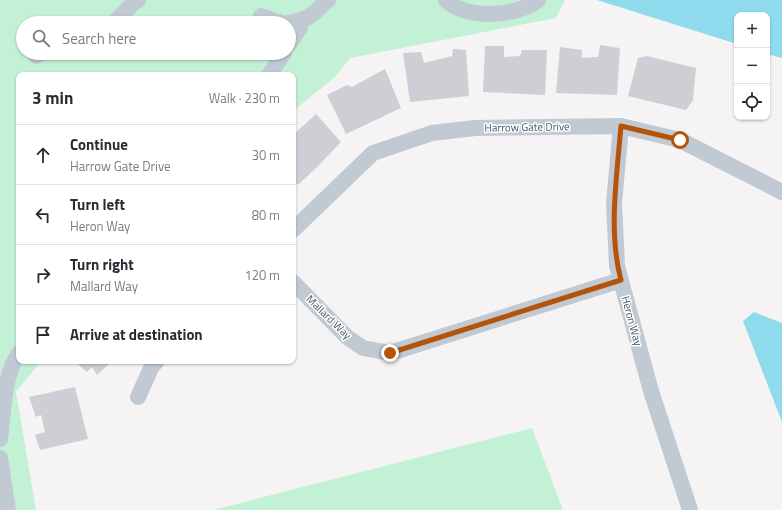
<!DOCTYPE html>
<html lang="en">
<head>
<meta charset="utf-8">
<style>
	:root { --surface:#fff; --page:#f2f2f3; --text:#2b2b33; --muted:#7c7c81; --line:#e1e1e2 }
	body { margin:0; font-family:"Titillium Web",sans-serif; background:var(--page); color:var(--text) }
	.controls { position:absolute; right:12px; top:12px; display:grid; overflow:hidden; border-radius:8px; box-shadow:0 1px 3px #0004 }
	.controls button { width:36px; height:36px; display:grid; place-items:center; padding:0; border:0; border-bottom:1px solid var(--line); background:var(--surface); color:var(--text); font:20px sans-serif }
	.stop { position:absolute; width:12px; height:12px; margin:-9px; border:3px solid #b45309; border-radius:50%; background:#fff }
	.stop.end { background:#b45309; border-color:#fff; box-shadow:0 1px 4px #0008 }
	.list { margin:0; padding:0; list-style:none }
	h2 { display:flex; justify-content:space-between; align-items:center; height:52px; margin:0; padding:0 16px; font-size:17px }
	h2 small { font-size:13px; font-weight:400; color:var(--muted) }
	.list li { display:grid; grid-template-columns:26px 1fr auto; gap:12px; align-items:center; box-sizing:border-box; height:60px; padding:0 16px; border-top:1px solid var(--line) }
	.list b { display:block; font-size:15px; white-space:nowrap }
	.list p { margin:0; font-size:13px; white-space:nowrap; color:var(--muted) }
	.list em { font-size:13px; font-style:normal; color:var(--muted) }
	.icon { flex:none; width:22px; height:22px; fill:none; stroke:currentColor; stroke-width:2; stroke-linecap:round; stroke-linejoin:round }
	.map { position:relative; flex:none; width:782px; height:510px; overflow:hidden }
	.search { position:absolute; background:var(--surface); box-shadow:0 1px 3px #0004; left:16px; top:16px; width:280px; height:44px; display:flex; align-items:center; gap:10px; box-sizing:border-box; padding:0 14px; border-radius:22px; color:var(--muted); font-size:15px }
	.panel { position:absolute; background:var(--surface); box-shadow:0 1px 3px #0004; left:16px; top:72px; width:280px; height:292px; border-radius:8px }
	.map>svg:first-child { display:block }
	.green { fill:#c3f1d5; fill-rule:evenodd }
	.water { fill:#90daee }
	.building { fill:#cdcfd5 }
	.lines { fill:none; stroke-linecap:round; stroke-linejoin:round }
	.minor { stroke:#c1cad2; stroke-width:16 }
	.route { stroke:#b45309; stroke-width:5 }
	.labels { text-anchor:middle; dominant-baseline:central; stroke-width:3; stroke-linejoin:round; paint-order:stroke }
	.street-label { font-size:11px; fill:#4a5661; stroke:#fff }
</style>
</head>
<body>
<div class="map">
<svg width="782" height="510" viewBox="0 0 782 510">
	<rect width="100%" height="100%" fill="#f5f3f3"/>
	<path class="green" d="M 0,0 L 565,0 L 556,18 L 350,58 L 335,77 L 293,111 L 293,75 L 19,75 L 19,361 L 41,361 L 16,392 L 36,510 L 0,510 ZM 23,23 L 289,23 L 289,53 L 23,53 Z
		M 532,428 L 563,510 L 213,510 Z"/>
	<path class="water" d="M 597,0 L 782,0 L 782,58 L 767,54 L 767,15 L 737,15 L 737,44 Z
		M 754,312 L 782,323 L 782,422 L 743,321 Z"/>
	<path class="building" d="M 600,45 L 620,48 L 617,95 L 556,93 L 560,47 L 582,50 L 582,58 L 598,57 Z
		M 485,46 L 504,46 L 504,57 L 520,56 L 522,50 L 547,50 L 545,95 L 483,92 Z
		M 453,49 L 466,50 L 469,96 L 410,102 L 403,53 L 421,52 L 424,63 L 452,56 Z
		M 647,56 L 696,68 L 693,100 L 686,110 L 628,96 L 638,58 Z
		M 385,69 L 401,108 L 346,134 L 327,95 L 347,85 L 352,87 Z
		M 316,114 L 341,142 L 317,167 L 298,185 L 293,180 L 293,135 Z
		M 74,361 L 112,361 L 97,375 L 92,367 L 87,372 Z
		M 75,387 L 88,439 L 40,450 L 35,435 L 45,432 L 41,415 L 36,417 L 29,397 Z"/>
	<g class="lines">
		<path class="minor" d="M 446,0 C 466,20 517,17 538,0
			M 261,16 L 282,23
			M 114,23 L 132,4 L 138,0
			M 288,23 C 311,19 311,15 328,0
			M 289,44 L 300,28 L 301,22
			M 36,56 L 41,53
			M 269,75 L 284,53
			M 621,126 L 614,203 L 617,266 L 651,391 L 690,510
			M 293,230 L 373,153 L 432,133 L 475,128 L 621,126 L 680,140 L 782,192
			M 293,282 L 347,337 L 363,348 L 390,353 L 621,280
			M 138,397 L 152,366 L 157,361
			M 0,439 C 4,411 3,376 19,353
			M 0,458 L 8,510"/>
	</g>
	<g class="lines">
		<path class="route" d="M 390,353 L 621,280 C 608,233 617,174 621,126 L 680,140"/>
	</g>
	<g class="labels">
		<g class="street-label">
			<text transform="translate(527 127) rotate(-1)">Harrow Gate Drive</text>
			<text transform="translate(329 317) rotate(44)">Mallard Way</text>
			<text transform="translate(632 321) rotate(75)">Heron Way</text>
		</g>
	</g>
</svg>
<div class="controls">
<button>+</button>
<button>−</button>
<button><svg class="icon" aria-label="locate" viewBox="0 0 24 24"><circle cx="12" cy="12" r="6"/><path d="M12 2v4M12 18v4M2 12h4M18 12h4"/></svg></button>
</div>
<div class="stop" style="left:680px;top:140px"></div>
<div class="stop end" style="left:390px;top:353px"></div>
<div class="search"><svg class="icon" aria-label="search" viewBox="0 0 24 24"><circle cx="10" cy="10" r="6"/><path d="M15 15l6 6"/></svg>Search here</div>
<section class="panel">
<h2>3 min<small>Walk · 230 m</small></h2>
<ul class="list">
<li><svg class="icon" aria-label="ahead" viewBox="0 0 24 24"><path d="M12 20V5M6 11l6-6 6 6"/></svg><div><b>Continue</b><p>Harrow Gate Drive</p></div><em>30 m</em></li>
<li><svg class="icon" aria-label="left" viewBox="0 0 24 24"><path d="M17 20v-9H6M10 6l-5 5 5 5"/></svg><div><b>Turn left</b><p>Heron Way</p></div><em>80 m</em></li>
<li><svg class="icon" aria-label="right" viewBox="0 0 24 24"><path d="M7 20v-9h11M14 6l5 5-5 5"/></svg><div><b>Turn right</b><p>Mallard Way</p></div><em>120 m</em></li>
<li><svg class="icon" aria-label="arrive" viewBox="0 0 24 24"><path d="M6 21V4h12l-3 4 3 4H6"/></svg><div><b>Arrive at destination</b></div></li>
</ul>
</section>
</div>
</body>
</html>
